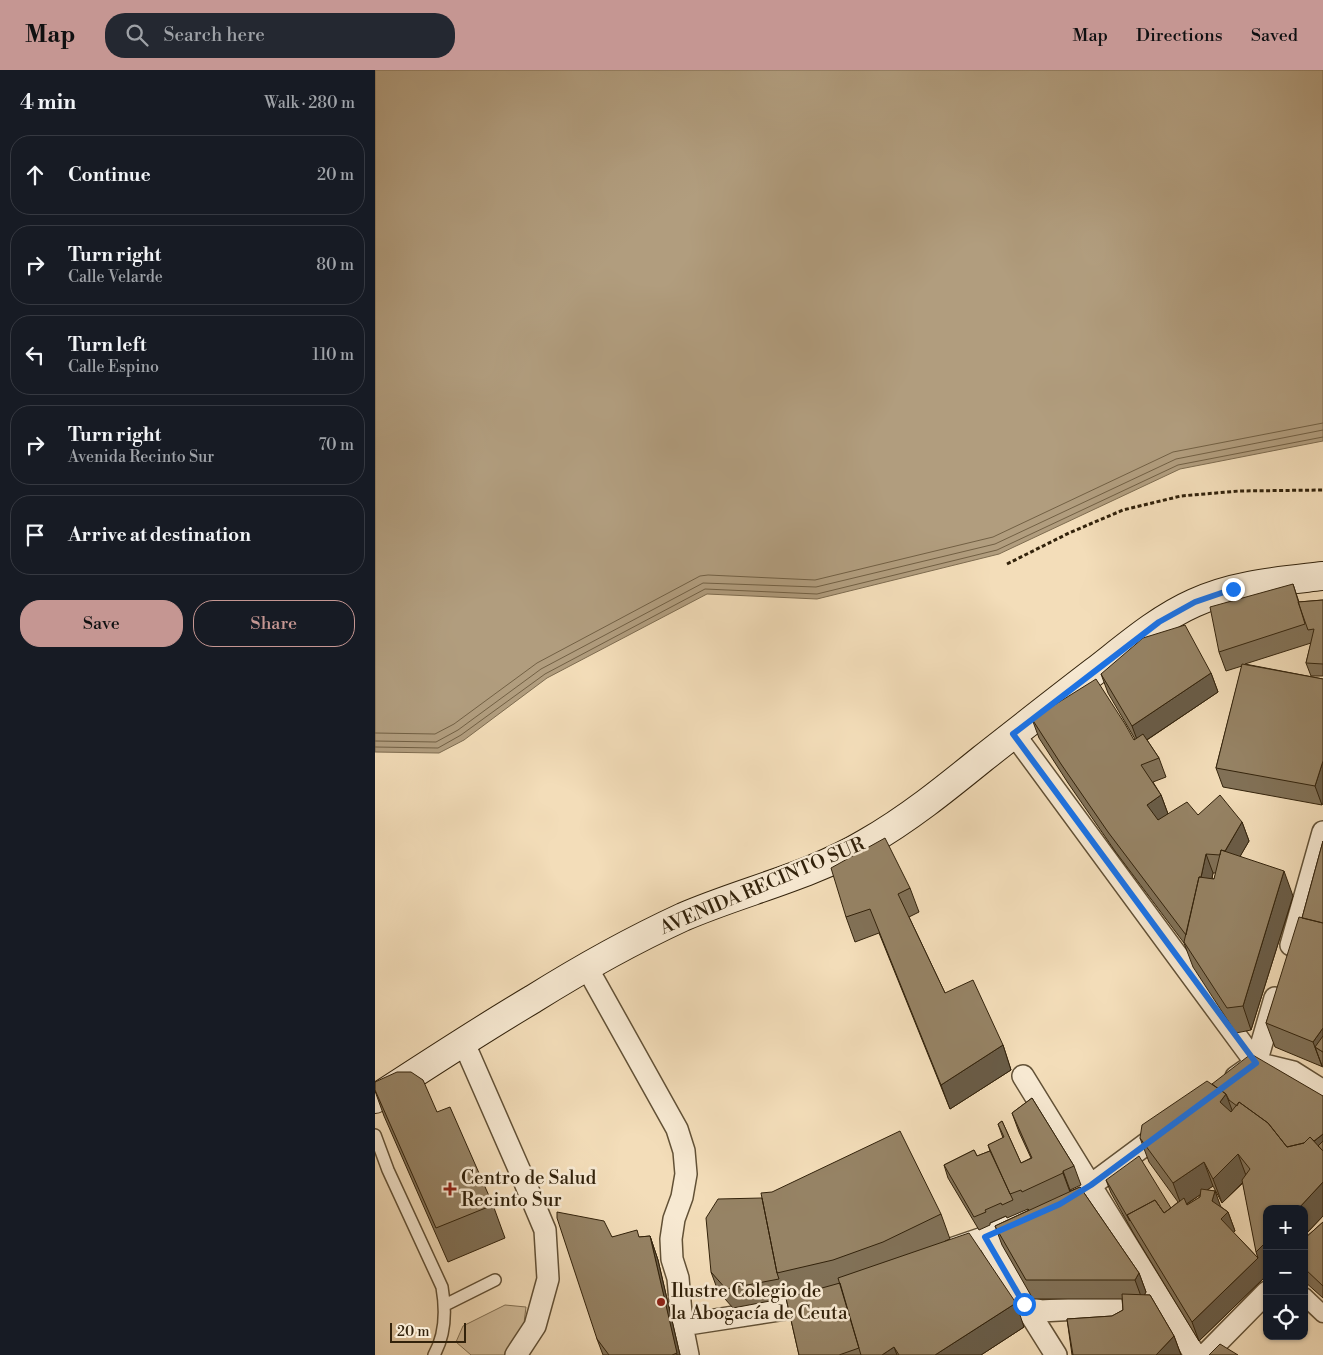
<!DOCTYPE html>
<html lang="en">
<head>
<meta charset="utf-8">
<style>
	:root { --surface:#171b24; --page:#242831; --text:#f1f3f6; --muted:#9ea1a6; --line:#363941; --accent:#c59692 }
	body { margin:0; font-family:"Libre Bodoni",serif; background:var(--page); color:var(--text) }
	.controls { position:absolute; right:15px; bottom:15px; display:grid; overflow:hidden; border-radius:10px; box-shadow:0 1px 4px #0004 }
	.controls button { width:45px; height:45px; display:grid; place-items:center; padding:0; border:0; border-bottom:1px solid var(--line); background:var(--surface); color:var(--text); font:25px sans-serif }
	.scale { position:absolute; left:15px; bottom:12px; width:76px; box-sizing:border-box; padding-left:5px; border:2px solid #32220b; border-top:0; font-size:14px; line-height:18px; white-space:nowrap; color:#32220b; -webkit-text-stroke:4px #f7e9d2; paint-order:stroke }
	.stop { position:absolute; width:15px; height:15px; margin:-11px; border:4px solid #1a73e8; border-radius:50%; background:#fff }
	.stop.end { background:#1a73e8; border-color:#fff; box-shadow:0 1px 5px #0008 }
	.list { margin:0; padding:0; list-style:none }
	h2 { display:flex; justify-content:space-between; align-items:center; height:65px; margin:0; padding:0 20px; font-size:21px }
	h2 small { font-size:16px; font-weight:400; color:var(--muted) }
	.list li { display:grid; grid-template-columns:32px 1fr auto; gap:15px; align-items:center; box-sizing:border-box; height:80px; margin:0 10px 10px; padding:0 10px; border:1px solid var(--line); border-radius:20px }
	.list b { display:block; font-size:19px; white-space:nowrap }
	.list p { margin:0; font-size:16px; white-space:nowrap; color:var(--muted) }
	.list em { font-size:16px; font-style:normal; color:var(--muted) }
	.actions { display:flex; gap:10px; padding:15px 20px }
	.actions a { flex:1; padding:11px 0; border:1px solid var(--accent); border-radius:20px; text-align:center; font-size:18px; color:var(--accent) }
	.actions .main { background:var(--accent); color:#111 }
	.icon { flex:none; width:28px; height:28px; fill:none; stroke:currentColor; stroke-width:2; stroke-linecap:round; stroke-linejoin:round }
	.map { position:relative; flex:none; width:948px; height:1285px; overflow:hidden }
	header { display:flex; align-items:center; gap:30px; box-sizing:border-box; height:70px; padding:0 25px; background:var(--accent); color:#111 }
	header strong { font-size:24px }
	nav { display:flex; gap:28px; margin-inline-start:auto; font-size:18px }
	.search { width:350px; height:45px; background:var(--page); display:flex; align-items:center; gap:12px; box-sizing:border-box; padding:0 18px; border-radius:20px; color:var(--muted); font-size:19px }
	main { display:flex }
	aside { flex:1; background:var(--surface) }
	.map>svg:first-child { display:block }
	.green { fill:#d2bd9b; stroke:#827053 }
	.water { fill:#b19d7e; stroke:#7e6c50 }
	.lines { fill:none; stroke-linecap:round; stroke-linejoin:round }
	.shore { stroke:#726044; stroke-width:1 }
	.service-casing { stroke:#625136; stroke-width:14 }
	.pedestrian-casing { stroke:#625136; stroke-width:19 }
	.minor-casing { stroke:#625136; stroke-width:24 }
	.secondary-casing { stroke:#32220b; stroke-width:30 }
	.path { stroke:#32220b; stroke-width:3; stroke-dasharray:4 2.5; stroke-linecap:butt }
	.service { stroke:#f7e9d2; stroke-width:11 }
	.pedestrian { stroke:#f7e9d2; stroke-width:16 }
	.minor { stroke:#f7e9d2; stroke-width:21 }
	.secondary { stroke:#f7e9d2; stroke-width:28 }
	.wall { fill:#817157; stroke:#32220b; fill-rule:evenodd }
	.shaded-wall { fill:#695c47; stroke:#32220b }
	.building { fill:#968365; stroke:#32220b }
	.route { stroke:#1a73e8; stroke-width:6 }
	.poi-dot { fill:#8f2418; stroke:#f7e9d2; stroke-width:2 }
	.labels { text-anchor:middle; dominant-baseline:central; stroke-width:5; stroke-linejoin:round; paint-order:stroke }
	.street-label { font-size:19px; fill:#32220b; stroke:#f7e9d2 }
	.poi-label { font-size:19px; fill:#32220b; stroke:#f7e9d2; text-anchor:start }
</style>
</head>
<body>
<header>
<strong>Map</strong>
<div class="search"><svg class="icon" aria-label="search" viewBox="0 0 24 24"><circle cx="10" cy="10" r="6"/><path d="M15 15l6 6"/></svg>Search here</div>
<nav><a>Map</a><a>Directions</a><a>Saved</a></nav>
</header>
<main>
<aside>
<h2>4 min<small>Walk · 280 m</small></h2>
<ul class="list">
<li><svg class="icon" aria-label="ahead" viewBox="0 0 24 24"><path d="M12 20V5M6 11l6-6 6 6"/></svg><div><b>Continue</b></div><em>20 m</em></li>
<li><svg class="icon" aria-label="right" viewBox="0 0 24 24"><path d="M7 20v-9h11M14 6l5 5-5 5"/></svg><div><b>Turn right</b><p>Calle Velarde</p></div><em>80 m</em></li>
<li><svg class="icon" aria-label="left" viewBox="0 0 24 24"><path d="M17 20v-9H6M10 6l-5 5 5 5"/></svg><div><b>Turn left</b><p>Calle Espino</p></div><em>110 m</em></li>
<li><svg class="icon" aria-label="right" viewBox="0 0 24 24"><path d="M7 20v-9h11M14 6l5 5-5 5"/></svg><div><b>Turn right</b><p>Avenida Recinto Sur</p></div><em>70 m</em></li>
<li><svg class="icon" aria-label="arrive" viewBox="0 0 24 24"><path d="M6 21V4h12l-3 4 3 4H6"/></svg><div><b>Arrive at destination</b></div></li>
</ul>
<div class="actions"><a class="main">Save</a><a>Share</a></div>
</aside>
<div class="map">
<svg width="948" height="1285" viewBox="0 0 948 1285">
	<rect width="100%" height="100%" fill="#f3ddb9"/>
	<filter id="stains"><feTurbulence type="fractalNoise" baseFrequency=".004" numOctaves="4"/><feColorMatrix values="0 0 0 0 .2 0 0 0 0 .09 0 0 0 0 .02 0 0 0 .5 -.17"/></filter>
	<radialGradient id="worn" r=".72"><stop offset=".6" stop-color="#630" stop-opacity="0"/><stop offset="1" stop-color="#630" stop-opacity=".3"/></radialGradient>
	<path class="green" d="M 130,1235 L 151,1237 L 148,1261 L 129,1285 L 96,1285 L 81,1272 L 88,1256 Z"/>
	<path class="water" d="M 0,0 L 948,0 L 948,371 L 805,399 L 624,484 L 442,529 L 332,524 L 172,608 L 89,670 L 64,683 L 0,682 Z"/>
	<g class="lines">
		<path class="shore" d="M 0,663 L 60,664 L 79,654 L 162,593 L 325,506 L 333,505 L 440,510 L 618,467 L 798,382 L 948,353
			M 0,671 L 61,672 L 83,660 L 166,599 L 328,513 L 441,517 L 620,474 L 801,389 L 948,360
			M 0,677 L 63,678 L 86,665 L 170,604 L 330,519 L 442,524 L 622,480 L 803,395 L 948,367"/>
		<g class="service-casing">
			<path id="service" d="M 0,1065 L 13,1100 L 67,1217 C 71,1240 71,1264 59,1285
				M 70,1235 L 120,1210"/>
		</g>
		<g class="pedestrian-casing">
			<path id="pedestrian" d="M 929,1226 L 948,1244"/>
		</g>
		<g class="minor-casing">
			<path id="minor" d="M 639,664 L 881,993
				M 916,875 L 948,762
				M 211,896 L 302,1059 L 309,1081 L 311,1104 L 307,1127 L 299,1149 L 296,1169 L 297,1189 L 303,1208 L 307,1255 L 313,1285
				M 88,971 L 151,1115 L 170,1160 L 173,1209 L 160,1256 L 141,1285
				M 881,993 L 918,1002 L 948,1021
				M 648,1006 L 820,1285
				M 861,1007 L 881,993 L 900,928
				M 682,1135 L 716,1115 L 790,1060
				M 611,1167 L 649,1234 L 654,1238 L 666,1241 L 777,1235
				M 573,1180 L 611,1167 L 649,1150
				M 649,1234 L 681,1285
				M 307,1255 L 411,1239 L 441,1228
				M 830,1285 L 892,1222"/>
		</g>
		<g class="secondary-casing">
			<path id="secondary" d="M 0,1029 C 52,995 104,961 158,929 C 206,899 256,871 308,847 C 368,821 434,807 491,773 C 533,749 570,719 607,689 C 644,660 682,630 720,601 C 751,577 783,549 819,533 C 860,514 905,511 948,506"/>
		</g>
		<path class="path" d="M 632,494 L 694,463 L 748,440 L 806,426 L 864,421 L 948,420"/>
		<use href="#service" class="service"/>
		<use href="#pedestrian" class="pedestrian"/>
		<use href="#minor" class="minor"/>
		<use href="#secondary" class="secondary"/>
	</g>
	<path class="wall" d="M 918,514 L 924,532 L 948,530 L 948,606 L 936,606 L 931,593 L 936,573 L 870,594 L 948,609 L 947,735 L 848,717 L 841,698 L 867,596 L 851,601 L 844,582 Z
		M 836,603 L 843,622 L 772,670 L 784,688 L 791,707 L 778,712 L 786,725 L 793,744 L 823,745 L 867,752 L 874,771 L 865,786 L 918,826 L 876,960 L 861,963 L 818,897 L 809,873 L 740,781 L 693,713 L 664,668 L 657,649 L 759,670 L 760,669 L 733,623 L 726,604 ZM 838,803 L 841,803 L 839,809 L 837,809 Z
		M 948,771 L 948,997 L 900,977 L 891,953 L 927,848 Z
		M 535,818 L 544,842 L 534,847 L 570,923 L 628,975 L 636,1000 L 575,1039 L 504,863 L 480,872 L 471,847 Z
		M 0,1012 L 62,1042 L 118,1135 L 130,1168 L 73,1192 L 9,1046 L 0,1021 Z
		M 837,1014 L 948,1026 L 948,1146 L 929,1166 L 892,1139 L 892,1205 L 824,1271 L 759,1164 L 736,1123 L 731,1110 L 796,1138 L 803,1132 L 774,1092 L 765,1068 ZM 868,1113 L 883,1188 L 858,1162 L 860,1161 L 853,1142 L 845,1136 L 840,1121 L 832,1120 L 838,1116 L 847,1133 ZM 825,1125 L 825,1127 L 812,1135 L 812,1134 Z
		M 657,1028 L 699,1096 L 706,1115 L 695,1120 L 695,1121 L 705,1117 L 764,1203 L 771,1222 L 769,1225 L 775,1225 L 799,1266 L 806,1285 L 697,1285 L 692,1249 L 737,1246 L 748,1240 L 747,1229 L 658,1229 L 627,1175 L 620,1156 L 654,1140 L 653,1139 L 632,1148 L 631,1146 L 615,1153 L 615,1155 L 604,1160 L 573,1108 L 569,1095 L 599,1080 L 602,1086 L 615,1081 L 613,1075 L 628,1068 L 623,1054 L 627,1051 L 646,1093 L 656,1088 L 644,1062 L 637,1043 Z
		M 566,1144 L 575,1169 L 570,1171 L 649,1257 L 606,1285 L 424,1285 L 411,1228 L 358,1238 L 343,1221 L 336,1202 Z
		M 948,1152 L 948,1228 L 929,1211 L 929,1169 Z
		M 275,1166 L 283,1190 L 305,1285 L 228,1285 L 222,1269 L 237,1167 L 265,1167 Z"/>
	<path class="shaded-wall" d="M 836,603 L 843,622 L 764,675 L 757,656 Z
		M 948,691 L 948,733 L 947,735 L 940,716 Z
		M 786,725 L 793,744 L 779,754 L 772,735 Z
		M 867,752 L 874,771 L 855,804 L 848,785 Z
		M 831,784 L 838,803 L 820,887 L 813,869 Z
		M 909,801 L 918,826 L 876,960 L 868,936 Z
		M 948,958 L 948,982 L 940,977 L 947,996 L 938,972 Z
		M 628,975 L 636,1000 L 575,1039 L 566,1015 Z
		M 851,1024 L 860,1048 L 845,1032 Z
		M 948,1064 L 948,1088 L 931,1078 Z
		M 863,1084 L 872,1108 L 847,1133 L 838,1109 Z
		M 829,1092 L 838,1116 L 807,1137 L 798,1113 Z
		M 688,1101 L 695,1120 L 695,1122 L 688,1103 Z
		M 948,1112 L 948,1146 L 929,1166 L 929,1139 L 923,1139 Z
		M 840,1121 L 847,1140 L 837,1131 Z
		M 853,1142 L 860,1161 L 853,1168 L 846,1149 Z
		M 275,1166 L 283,1190 L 305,1285 L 302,1285 Z
		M 892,1171 L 892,1205 L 824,1271 L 817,1252 L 883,1188 L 881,1182 Z
		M 764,1203 L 771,1222 L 767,1229 L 760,1210 Z
		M 641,1233 L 649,1257 L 606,1285 L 560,1285 Z
		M 799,1266 L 806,1285 L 781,1285 Z
		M 519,1277 L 522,1285 L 507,1285 Z"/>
	<path class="building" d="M 918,514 L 930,554 L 844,582 L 835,537 Z
		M 948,530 L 948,594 L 931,593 L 939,559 L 933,560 L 923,532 Z
		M 810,555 L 836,603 L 757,656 L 726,604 L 768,568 Z
		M 867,594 L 948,609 L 948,691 L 940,716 L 841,698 Z
		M 721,609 L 750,654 L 759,670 L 768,664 L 784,688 L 766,695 L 786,725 L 772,735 L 783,750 L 812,732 L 823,745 L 845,725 L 867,752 L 850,781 L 846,780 L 845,785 L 831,784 L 826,807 L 824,807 L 811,865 L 733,762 L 686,694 L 657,649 Z
		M 510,768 L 535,818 L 523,824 L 570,923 L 598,910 L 628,975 L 566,1015 L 495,839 L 471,847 L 456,798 Z
		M 948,771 L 948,853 L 927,848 Z
		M 846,780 L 909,801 L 868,936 L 852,938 L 809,872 L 824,807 L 839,809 Z
		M 924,847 L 948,853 L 948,958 L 938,972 L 891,953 Z
		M 948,966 L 948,982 L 940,977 Z
		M 876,984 L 948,1026 L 948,1064 L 939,1071 L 935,1067 L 929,1073 L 912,1077 L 893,1053 L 864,1032 L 862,1036 L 854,1030 L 851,1024 L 837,1014 Z
		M 22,1002 L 36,1002 L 48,1010 L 62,1042 L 75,1037 L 118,1135 L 61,1158 L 0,1020 L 0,1012 Z
		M 832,1011 L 851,1024 L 845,1032 L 856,1042 L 864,1032 L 893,1053 L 912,1077 L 929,1073 L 935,1067 L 948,1081 L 948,1112 L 923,1139 L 892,1139 L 892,1171 L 881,1182 L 867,1110 L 875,1099 L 863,1084 L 838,1109 L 829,1092 L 798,1113 L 765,1068 L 767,1055 Z
		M 657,1028 L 699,1096 L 688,1101 L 688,1103 L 647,1122 L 646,1120 L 635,1124 L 613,1075 L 629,1067 L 623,1054 L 627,1051 L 646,1093 L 657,1088 L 637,1043 Z
		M 525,1061 L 566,1144 L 508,1172 L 458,1190 L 402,1203 L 386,1123 L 397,1122 Z
		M 948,1071 L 948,1081 L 943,1076 Z
		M 599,1080 L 602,1086 L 615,1081 L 638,1130 L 627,1135 L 626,1133 L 610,1140 L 611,1142 L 599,1147 L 569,1095 Z
		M 764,1086 L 796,1138 L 789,1143 L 780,1130 L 752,1145 L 755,1151 L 731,1110 Z
		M 705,1117 L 764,1203 L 760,1210 L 651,1210 L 620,1156 Z
		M 826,1119 L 840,1121 L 837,1131 L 853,1142 L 846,1149 L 883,1188 L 817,1252 L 752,1145 L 780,1130 L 789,1143 L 809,1128 L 812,1135 L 825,1127 Z
		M 387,1128 L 402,1203 L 404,1209 L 351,1219 L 336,1202 L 331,1148 L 343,1129 Z
		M 182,1142 L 229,1151 L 237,1167 L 262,1160 L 264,1167 L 275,1166 L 302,1283 L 297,1285 L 234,1285 L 222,1269 L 182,1148 Z
		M 948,1152 L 948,1216 L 929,1198 L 929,1169 Z
		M 594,1163 L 641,1233 L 560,1285 L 524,1285 L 519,1277 L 507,1285 L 486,1285 L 463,1208 Z
		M 465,1213 L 484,1278 L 464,1285 L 424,1285 L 411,1228 Z
		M 747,1224 L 775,1225 L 799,1266 L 781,1285 L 698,1285 L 692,1249 L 737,1246 L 748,1240 Z
		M 845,1274 L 863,1285 L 834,1285 Z"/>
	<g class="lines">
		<path class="route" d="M 649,1234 L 610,1167 L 685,1134 L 716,1115 L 881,993 L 638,664 L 784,552 L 820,532 L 858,519"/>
	</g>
	<g class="poi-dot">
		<path d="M72.5 1111.5h5v5h5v5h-5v5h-5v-5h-5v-5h5z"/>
		<circle cx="286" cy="1232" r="5"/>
	</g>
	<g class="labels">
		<g class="street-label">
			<text transform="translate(387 816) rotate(-23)">AVENIDA RECINTO SUR</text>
		</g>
		<g class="poi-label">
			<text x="86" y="1108">Centro de Salud<tspan x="86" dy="22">Recinto Sur</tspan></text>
			<text x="296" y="1221">Ilustre Colegio de<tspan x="296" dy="22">la Abogacía de Ceuta</tspan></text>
		</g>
	</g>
	<rect width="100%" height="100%" filter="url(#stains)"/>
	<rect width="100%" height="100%" fill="url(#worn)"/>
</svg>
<div class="controls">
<button>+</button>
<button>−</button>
<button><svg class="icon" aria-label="locate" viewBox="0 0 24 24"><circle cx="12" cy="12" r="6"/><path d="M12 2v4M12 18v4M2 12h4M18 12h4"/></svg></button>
</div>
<div class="scale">20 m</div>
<div class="stop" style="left:649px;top:1234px"></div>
<div class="stop end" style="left:858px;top:519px"></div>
</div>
</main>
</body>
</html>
